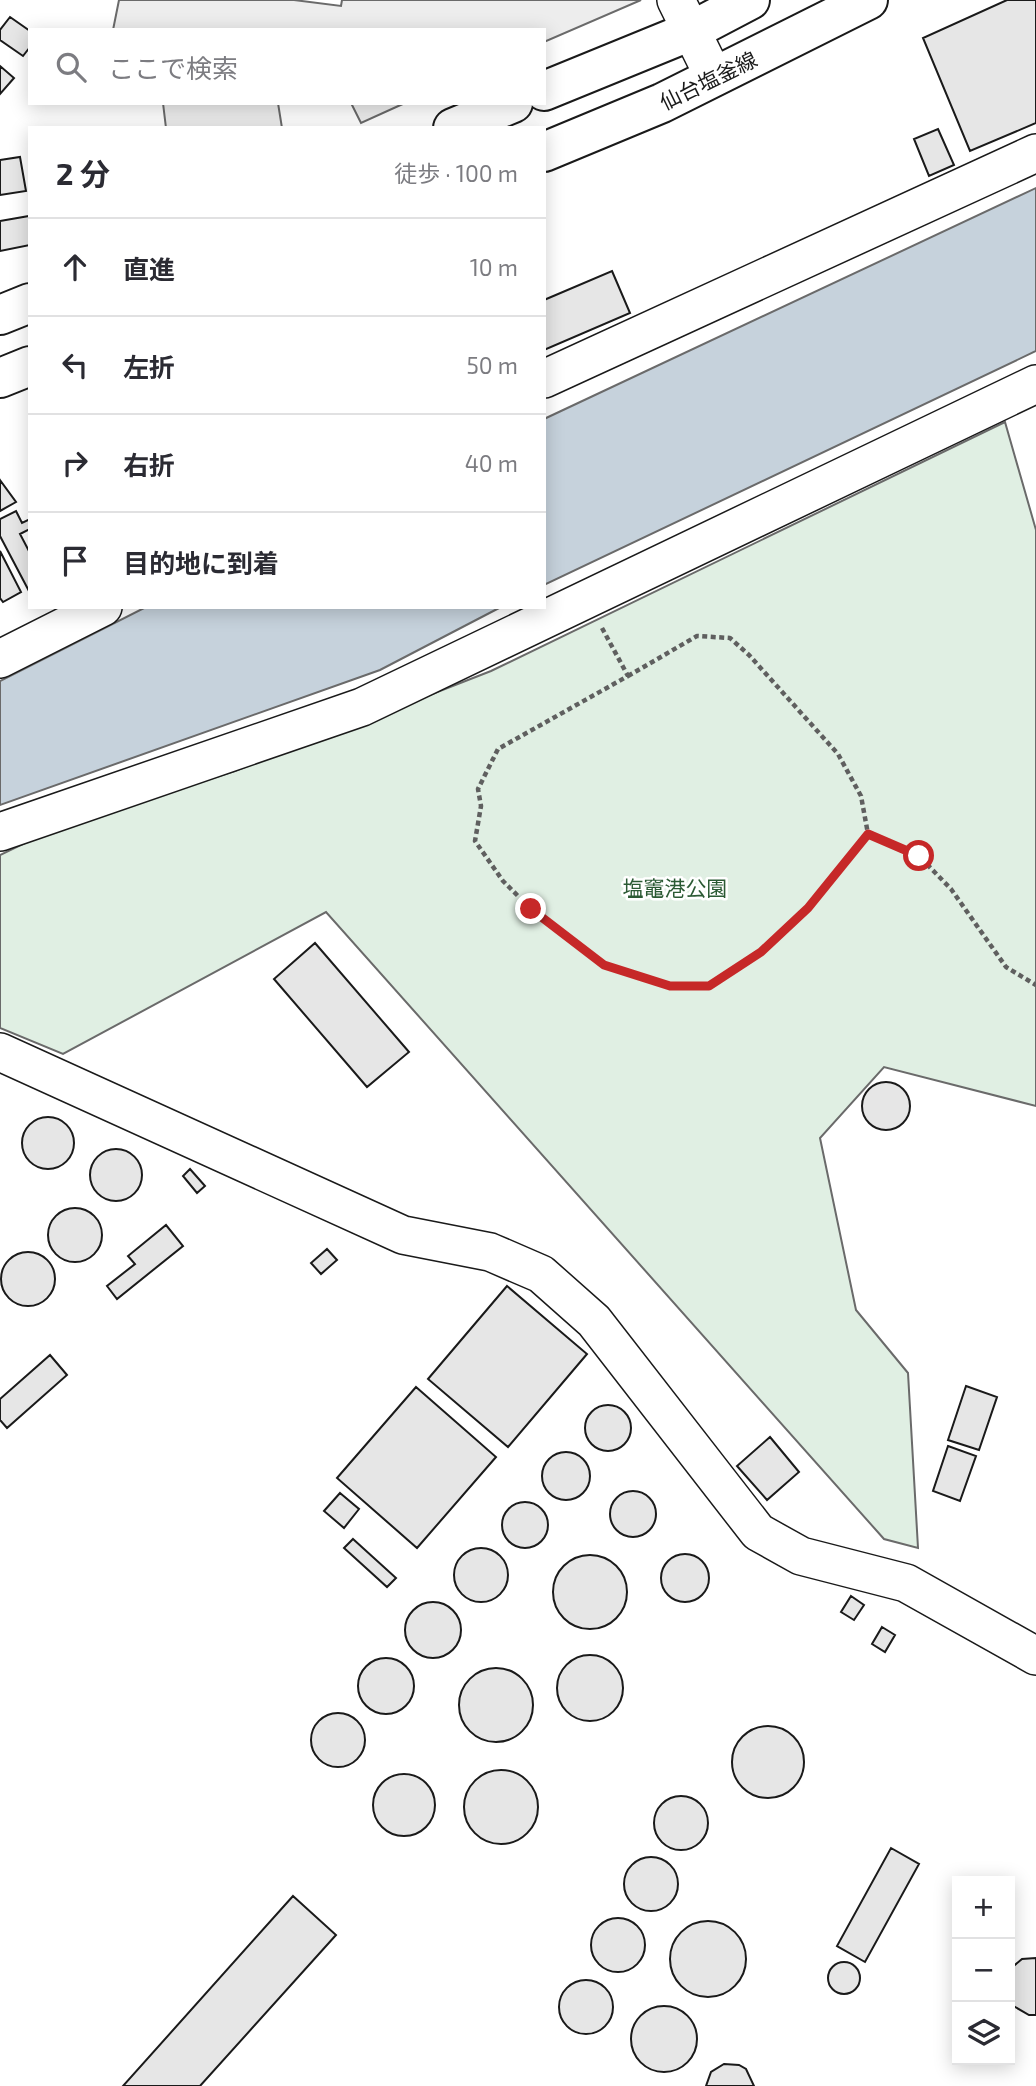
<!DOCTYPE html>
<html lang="ja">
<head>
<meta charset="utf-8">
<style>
	:root { --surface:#fff; --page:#f7f7f7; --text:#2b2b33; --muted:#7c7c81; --line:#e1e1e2 }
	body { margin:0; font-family:"Exo 2","Noto Sans JP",sans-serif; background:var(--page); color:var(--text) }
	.controls { position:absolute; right:21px; bottom:21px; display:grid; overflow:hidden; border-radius:0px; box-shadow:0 4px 18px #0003 }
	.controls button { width:63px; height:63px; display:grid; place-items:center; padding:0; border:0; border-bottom:2px solid var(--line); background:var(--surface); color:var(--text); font:35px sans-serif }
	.stop { position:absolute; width:21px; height:21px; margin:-16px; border:5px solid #c62828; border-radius:50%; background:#fff }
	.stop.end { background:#c62828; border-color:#fff; box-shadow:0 2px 7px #0008 }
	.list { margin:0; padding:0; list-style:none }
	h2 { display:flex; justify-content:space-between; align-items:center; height:91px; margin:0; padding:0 28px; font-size:30px }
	h2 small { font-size:23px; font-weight:400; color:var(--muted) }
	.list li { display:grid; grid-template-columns:46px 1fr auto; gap:21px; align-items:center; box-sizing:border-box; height:98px; padding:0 28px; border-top:2px solid var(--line) }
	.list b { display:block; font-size:26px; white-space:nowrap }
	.list em { font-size:23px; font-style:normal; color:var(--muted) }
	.icon { flex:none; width:38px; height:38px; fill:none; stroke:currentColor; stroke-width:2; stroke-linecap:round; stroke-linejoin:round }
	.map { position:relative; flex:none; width:1036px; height:2086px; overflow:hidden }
	.search { position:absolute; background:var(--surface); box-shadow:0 4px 18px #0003; left:28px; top:28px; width:518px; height:77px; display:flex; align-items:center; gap:18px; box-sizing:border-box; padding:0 24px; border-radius:0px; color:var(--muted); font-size:26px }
	.panel { position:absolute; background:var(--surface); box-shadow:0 4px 18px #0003; left:28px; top:126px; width:518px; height:483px; border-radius:0px }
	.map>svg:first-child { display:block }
	.green { fill:#e0efe3; stroke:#6a6a6a; stroke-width:2 }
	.parking { fill:#ededed; stroke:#6a6a6a; stroke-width:2 }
	.water { fill:#c6d2dc; stroke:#6a6a6a; stroke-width:2 }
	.building { fill:#e6e6e6; stroke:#1a1a1a; stroke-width:2 }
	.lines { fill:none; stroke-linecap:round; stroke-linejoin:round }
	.minor-casing { stroke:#1a1a1a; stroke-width:40 }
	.major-casing { stroke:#1a1a1a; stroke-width:42 }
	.path { stroke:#5f5f5f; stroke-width:4.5; stroke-dasharray:5 3.5; stroke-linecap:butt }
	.minor { stroke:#fff; stroke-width:37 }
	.major { stroke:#fff; stroke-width:38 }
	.route { stroke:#c62828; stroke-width:9 }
	.labels { text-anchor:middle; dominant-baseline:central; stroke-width:5; stroke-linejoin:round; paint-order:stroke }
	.street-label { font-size:21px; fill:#1a1a1a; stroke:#fff }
	.park-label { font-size:21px; fill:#2b5a34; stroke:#fff }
</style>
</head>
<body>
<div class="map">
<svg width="1036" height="2086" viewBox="0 0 1036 2086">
	<rect width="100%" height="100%" fill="#fff"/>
	<path class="green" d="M 1005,422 L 1036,530 L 1036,1106 L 884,1067 L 820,1138 L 856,1310 L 908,1373 L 918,1548 L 884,1539 L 326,912 L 63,1054 L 0,1028 L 0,855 L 60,826 L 235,771 L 491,671 Z"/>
	<path class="parking" d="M 119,0 L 294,0 L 341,6 L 342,0 L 641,0 L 544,42 L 544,30 L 113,30 Z
		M 163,103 L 278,103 L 282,128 L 166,128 Z
		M 351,103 L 405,103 L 361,123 Z"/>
	<path class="water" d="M 1036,188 L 1036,351 L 544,585 L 544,419 Z
		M 146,607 L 501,607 L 380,670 L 0,805 L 0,681 Z"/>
	<path class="building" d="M 1007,0 L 1036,0 L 1036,123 L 970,151 L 923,38 Z
		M 10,17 L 30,31 L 30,47 L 23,56 L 0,40 L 0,30 Z
		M 0,66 L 14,78 L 0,94 Z
		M 938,129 L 954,165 L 929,176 L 914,139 Z
		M 20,157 L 26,191 L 0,195 L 0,160 Z
		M 29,216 L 30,245 L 0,251 L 0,221 Z
		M 612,271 L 630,313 L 544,350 L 544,300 Z
		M 0,480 L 16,502 L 0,511 Z
		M 16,511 L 22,523 L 30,519 L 30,529 L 20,534 L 30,553 L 30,593 L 0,536 L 0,519 Z
		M 0,551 L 21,592 L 3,602 L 0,598 Z
		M 315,943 L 409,1052 L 367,1087 L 274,979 Z
		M862 1106a24 24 0 1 1 48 0a24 24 0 1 1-48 0Z
		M22 1143a26 26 0 1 1 52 0a26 26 0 1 1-52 0Z
		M90 1175a26 26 0 1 1 52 0a26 26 0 1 1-52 0Z
		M 190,1169 L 205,1186 L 197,1193 L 183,1176 Z
		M48 1235a27 27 0 1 1 54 0a27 27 0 1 1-54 0Z
		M 166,1225 L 183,1246 L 117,1299 L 107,1286 L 135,1264 L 128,1256 Z
		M 327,1249 L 337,1260 L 321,1274 L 311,1263 Z
		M1 1279a27 27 0 1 1 54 0a27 27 0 1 1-54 0Z
		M 507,1286 L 587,1354 L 508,1447 L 428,1379 Z
		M 50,1355 L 67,1375 L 7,1428 L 0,1420 L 0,1399 Z
		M 966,1386 L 997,1397 L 979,1450 L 948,1440 Z
		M 416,1387 L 496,1457 L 417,1548 L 337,1478 Z
		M585 1428a23 23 0 1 1 46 0a23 23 0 1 1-46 0Z
		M 770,1437 L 799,1472 L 767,1500 L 737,1466 Z
		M 948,1446 L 976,1456 L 960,1501 L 933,1491 Z
		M542 1476a24 24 0 1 1 48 0a24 24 0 1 1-48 0Z
		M610 1514a23 23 0 1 1 46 0a23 23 0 1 1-46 0Z
		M 340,1493 L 359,1509 L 344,1528 L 324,1511 Z
		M502 1525a23 23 0 1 1 46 0a23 23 0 1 1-46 0Z
		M 353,1539 L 396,1578 L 387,1587 L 344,1548 Z
		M454 1575a27 27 0 1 1 54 0a27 27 0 1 1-54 0Z
		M661 1578a24 24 0 1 1 48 0a24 24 0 1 1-48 0Z
		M553 1592a37 37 0 1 1 74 0a37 37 0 1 1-74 0Z
		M 851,1596 L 864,1605 L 854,1620 L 841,1612 Z
		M405 1630a28 28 0 1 1 56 0a28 28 0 1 1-56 0Z
		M 882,1627 L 895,1635 L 885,1652 L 872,1644 Z
		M557 1688a33 33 0 1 1 66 0a33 33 0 1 1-66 0Z
		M358 1686a28 28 0 1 1 56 0a28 28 0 1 1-56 0Z
		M459 1705a37 37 0 1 1 74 0a37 37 0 1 1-74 0Z
		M311 1740a27 27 0 1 1 54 0a27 27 0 1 1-54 0Z
		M732 1762a36 36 0 1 1 72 0a36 36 0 1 1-72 0Z
		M464 1807a37 37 0 1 1 74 0a37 37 0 1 1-74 0Z
		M373 1805a31 31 0 1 1 62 0a31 31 0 1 1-62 0Z
		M654 1823a27 27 0 1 1 54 0a27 27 0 1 1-54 0Z
		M 891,1848 L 919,1864 L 865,1962 L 837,1946 Z
		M624 1884a27 27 0 1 1 54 0a27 27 0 1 1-54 0Z
		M 293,1896 L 336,1935 L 200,2086 L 123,2086 Z
		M591 1945a27 27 0 1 1 54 0a27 27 0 1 1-54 0Z
		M670 1959a38 38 0 1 1 76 0a38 38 0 1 1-76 0Z
		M 1036,1958 L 1036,2015 L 1029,2015 L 1010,2004 L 1010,1969 L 1022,1959 Z
		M828 1978a16 16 0 1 1 32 0a16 16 0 1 1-32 0Z
		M559 2007a27 27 0 1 1 54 0a27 27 0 1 1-54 0Z
		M631 2039a33 33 0 1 1 66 0a33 33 0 1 1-66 0Z
		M 724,2064 L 739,2065 L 746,2069 L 754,2086 L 706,2086 L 711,2072 Z"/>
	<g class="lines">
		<g class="minor-casing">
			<path id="minor" d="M 676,0 L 714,77
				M 544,379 L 1036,153
				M 0,659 L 103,607
				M 0,832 L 362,707 L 1036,384
				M 0,1052 L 403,1235 L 490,1252 L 541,1274 L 594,1321 L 758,1532 L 801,1556 L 906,1583 L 1036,1656"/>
		</g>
		<g class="major-casing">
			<path id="major" d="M 544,91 L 691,31 L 750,0
				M 453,128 L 513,103
				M 544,152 L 662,103 L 868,0
				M 0,315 L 30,303
				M 0,378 L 30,366"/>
		</g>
		<path class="path" d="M 602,628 L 628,676 L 498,749 L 478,789 L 481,806 L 475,841 L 503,881 L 531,909 L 604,965 L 670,986 L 709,986 L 761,952 L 808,909 L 868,834
			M 628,676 L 697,636 L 730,638 L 749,655 L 838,754 L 861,796 L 868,834 L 919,856 L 951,889 L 1006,967 L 1036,985"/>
		<use href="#minor" class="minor"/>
		<use href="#major" class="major"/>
	</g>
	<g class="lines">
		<path class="route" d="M 531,909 L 604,965 L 670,986 L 709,986 L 761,952 L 808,908 L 868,834 L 919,856"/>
	</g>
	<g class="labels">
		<g class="street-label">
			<text transform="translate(708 80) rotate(-26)">仙台塩釜線</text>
		</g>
		<g class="park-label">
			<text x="675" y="887">塩竈港公園</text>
		</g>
	</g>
</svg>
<div class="controls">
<button>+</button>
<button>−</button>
<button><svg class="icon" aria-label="layers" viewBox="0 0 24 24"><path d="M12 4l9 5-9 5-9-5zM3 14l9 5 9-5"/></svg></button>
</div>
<div class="stop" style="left:919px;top:856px"></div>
<div class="stop end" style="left:531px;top:909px"></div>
<div class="search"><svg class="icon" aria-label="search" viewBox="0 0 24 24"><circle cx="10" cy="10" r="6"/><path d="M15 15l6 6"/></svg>ここで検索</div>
<section class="panel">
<h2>2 分<small>徒歩 · 100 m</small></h2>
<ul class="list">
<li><svg class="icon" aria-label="ahead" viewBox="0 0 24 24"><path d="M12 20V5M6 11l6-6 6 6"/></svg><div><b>直進</b></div><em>10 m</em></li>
<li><svg class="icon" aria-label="left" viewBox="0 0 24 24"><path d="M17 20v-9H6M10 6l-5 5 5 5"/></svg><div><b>左折</b></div><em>50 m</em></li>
<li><svg class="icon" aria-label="right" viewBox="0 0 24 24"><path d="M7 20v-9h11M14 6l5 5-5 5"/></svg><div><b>右折</b></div><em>40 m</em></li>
<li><svg class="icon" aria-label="arrive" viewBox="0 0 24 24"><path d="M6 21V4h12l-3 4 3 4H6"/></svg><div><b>目的地に到着</b></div></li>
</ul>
</section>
</div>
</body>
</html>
